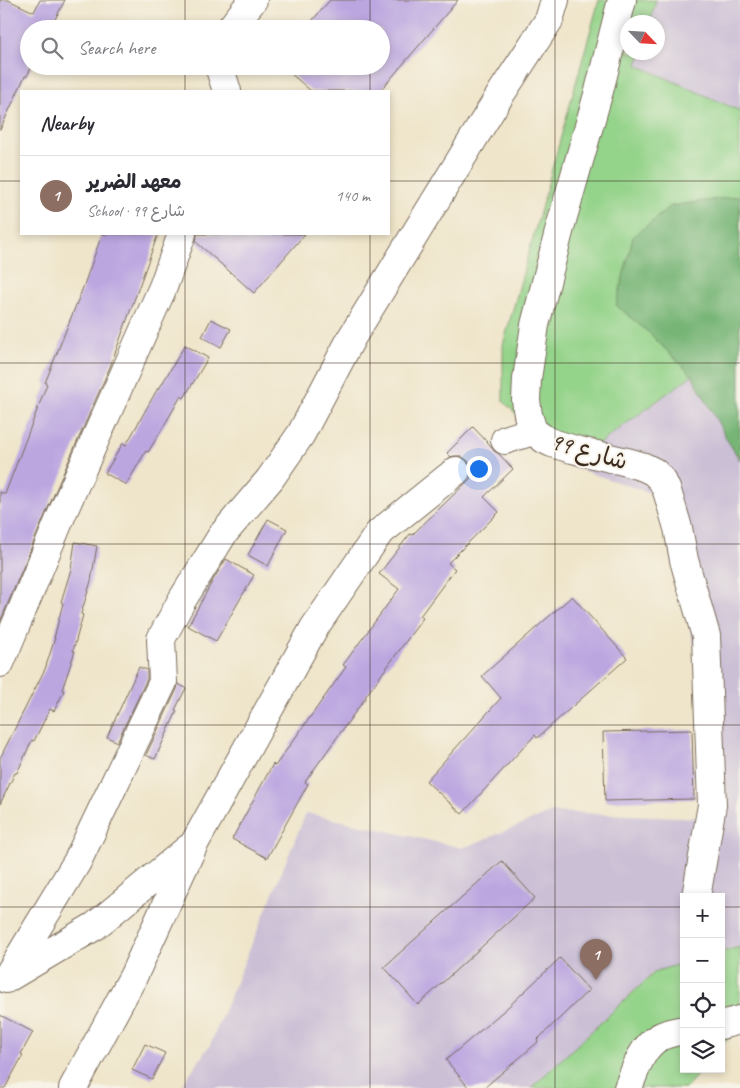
<!DOCTYPE html>
<html lang="en">
<head>
<meta charset="utf-8">
<style>
	:root { --surface:#fff; --page:#f7f7f7; --text:#2b2b33; --muted:#7c7c81; --line:#e1e1e2; --accent:#b5179e }
	body { margin:0; font-family:Caveat,"Playpen Sans Arabic",sans-serif; background:var(--page); color:var(--text) }
	.controls { position:absolute; right:15px; bottom:15px; display:grid; overflow:hidden; border-radius:0px; box-shadow:0 2px 8px #0003 }
	.controls button { width:45px; height:45px; display:grid; place-items:center; padding:0; border:0; border-bottom:1px solid var(--line); background:var(--surface); color:var(--text); font:25px sans-serif }
	.compass { position:absolute; left:620px; top:15px; width:45px; height:45px; border-radius:50%; background:var(--surface); box-shadow:0 2px 8px #0003; rotate:115deg }
	.you { position:absolute; left:478px; top:468px; width:18px; height:18px; margin:-12px; border:4px solid #fff; border-radius:50%; background:#1a73e8; box-shadow:0 0 0 8px #1a73e833 }
	.badge { display:grid; place-items:center; width:32px; height:32px; border-radius:50%; background:var(--accent); color:#fff; font-size:16px; font-weight:700 }
	.pin { position:absolute; translate:-50% -41px; filter:drop-shadow(0 1px 2px #0008) }
	.pin::after { content:''; position:absolute; top:26px; width:18px; height:15px; background:inherit; clip-path:polygon(0 0,100% 0,50% 100%) }
	.list { margin:0; padding:0; list-style:none }
	h2 { display:flex; justify-content:space-between; align-items:center; height:65px; margin:0; padding:0 20px; font-size:21px }
	h2 small { font-size:16px; font-weight:400; color:var(--muted) }
	.list li { display:grid; grid-template-columns:32px 1fr auto; gap:15px; align-items:center; box-sizing:border-box; height:80px; padding:0 20px; border-top:1px solid var(--line) }
	.list b { display:block; font-size:19px; white-space:nowrap }
	.list p { margin:0; font-size:16px; white-space:nowrap; color:var(--muted) }
	.list em { font-size:16px; font-style:normal; color:var(--muted) }
	.icon { flex:none; width:28px; height:28px; fill:none; stroke:currentColor; stroke-width:2; stroke-linecap:round; stroke-linejoin:round }
	.map { position:relative; flex:none; width:740px; height:1088px; overflow:hidden }
	.search { position:absolute; background:var(--surface); box-shadow:0 2px 8px #0003; left:20px; top:20px; width:370px; height:55px; display:flex; align-items:center; gap:12px; box-sizing:border-box; padding:0 18px; border-radius:28px; color:var(--muted); font-size:19px }
	.panel { position:absolute; background:var(--surface); box-shadow:0 2px 8px #0003; left:20px; top:90px; width:370px; height:145px; border-radius:0px }
	.map>svg:first-child { display:block }
	.industrial { fill:#cbbfd5 }
	.green { fill:#94d38a; stroke:#687e54 }
	.forest { fill:#77b576; stroke:#59704a }
	.building { fill:#bba6e0 }
	.lines { fill:none; stroke-linecap:round; stroke-linejoin:round }
	.minor-casing { stroke:#7a6b5a; stroke-width:30 }
	.minor { stroke:#fff; stroke-width:28 }
	.grid { fill:none; stroke:#3b2a1e; stroke-width:1; stroke-opacity:0.55 }
	.labels { text-anchor:middle; dominant-baseline:central; stroke-width:4; stroke-linejoin:round; paint-order:stroke }
	.street-label { font-size:24px; fill:#3b2a1e; stroke:#f7f3e8 }
</style>
</head>
<body>
<div class="map">
<svg width="740" height="1088" viewBox="0 0 740 1088">
	<rect width="100%" height="100%" fill="#f7f3e8"/>
	<filter id="ink" filterUnits="userSpaceOnUse"><feTurbulence type="fractalNoise" baseFrequency=".02" numOctaves="2"/><feDisplacementMap in="SourceGraphic" scale="10" xChannelSelector="R" yChannelSelector="G"/><feConvolveMatrix kernelMatrix="1 2 1 2 8 2 1 2 1" color-interpolation-filters="sRGB"/></filter>
	<filter id="wash" filterUnits="userSpaceOnUse"><feTurbulence type="fractalNoise" baseFrequency=".0096" numOctaves="4" result="noise"/><feDisplacementMap in="SourceGraphic" scale="20" xChannelSelector="R" yChannelSelector="G"/><feGaussianBlur stdDeviation="1.12" result="paint"/><feColorMatrix in="noise" values="0 0 0 0 0 0 0 0 0 0 0 0 0 0 0 0 0 1.4 0 .05"/><feComposite in="paint" operator="in"/></filter>
	<g filter="url(#wash)">
		<rect width="100%" height="100%" fill="#efe5ca"/>
		<path class="industrial" d="M 656,0 L 740,0 L 740,111 L 637,65 L 641,53 L 658,52 L 658,22 L 650,22 Z
			M 692,375 L 729,443 L 740,460 L 740,947 L 721,952 L 721,897 L 684,897 L 684,963 L 655,971 L 531,1088 L 180,1088 L 210,1045 L 306,813 L 463,848 L 552,812 L 705,818 L 697,657 L 656,495 L 569,466 Z"/>
		<path class="green" d="M 599,0 L 656,0 L 650,22 L 628,22 L 628,52 L 641,53 L 637,65 L 740,111 L 740,196 L 671,206 L 617,304 L 648,332 L 692,375 L 569,466 L 503,401 L 503,345 Z
			M 740,947 L 740,1026 L 721,1046 L 721,952 Z
			M 684,963 L 684,1069 L 702,1069 L 686,1088 L 531,1088 L 656,971 Z"/>
		<path class="forest" d="M 740,196 L 740,460 L 729,443 L 692,375 L 648,332 L 616,305 L 633,237 L 671,206 Z"/>
		<g id="blocks">
			<path class="building" d="M 0,0 L 8,0 L 34,12 L 40,0 L 65,0 L 50,29 L 29,29 L 29,66 L 32,66 L 27,76 L 25,76 L 0,130 Z
				M 330,0 L 458,0 L 380,91 L 311,91 L 282,66 L 381,66 L 381,29 L 305,29 Z
				M 102,234 L 158,234 L 110,367 L 48,508 L 0,622 L 0,492 L 5,494 L 47,384 L 45,383 L 84,285 Z
				M 197,234 L 305,234 L 254,293 L 196,242 Z
				M 211,319 L 231,329 L 221,347 L 202,337 Z
				M 185,345 L 208,358 L 184,398 L 181,396 L 161,431 L 148,452 L 146,451 L 126,485 L 105,473 L 123,443 L 126,445 L 158,388 L 159,389 Z
				M 473,427 L 490,445 L 494,451 L 499,454 L 513,469 L 484,497 L 499,512 L 448,563 L 455,569 L 420,616 L 423,618 L 365,697 L 366,697 L 305,782 L 308,784 L 267,858 L 232,839 L 273,764 L 275,766 L 346,667 L 343,665 L 399,589 L 379,574 L 410,534 L 412,535 L 471,478 L 471,468 L 468,461 L 461,456 L 454,456 L 451,457 L 447,453 Z
				M 268,519 L 287,529 L 268,566 L 248,555 Z
				M 75,542 L 97,546 L 91,581 L 81,614 L 83,615 L 73,651 L 75,651 L 62,690 L 64,691 L 54,711 L 50,709 L 34,741 L 32,740 L 17,773 L 15,773 L 0,804 L 0,758 L 45,669 L 55,638 L 54,638 L 63,603 L 61,602 L 71,569 Z
				M 226,559 L 254,575 L 216,641 L 188,626 L 213,580 Z
				M 572,596 L 627,658 L 537,738 L 535,735 L 462,814 L 426,781 L 501,698 L 482,676 Z
				M 139,667 L 147,670 L 147,679 L 117,742 L 107,737 Z
				M 178,684 L 186,688 L 175,710 L 177,711 L 155,759 L 146,755 L 177,689 Z
				M 692,730 L 694,799 L 605,801 L 603,732 Z
				M 502,861 L 535,898 L 418,1005 L 384,967 Z
				M 560,958 L 589,990 L 537,1040 L 538,1042 L 484,1088 L 469,1088 L 446,1060 L 508,1007 Z
				M 0,1015 L 33,1032 L 21,1054 L 23,1055 L 5,1088 L 0,1088 Z
				M 145,1044 L 165,1053 L 152,1079 L 132,1070 Z"/>
		</g>
	</g>
	<g filter="url(#ink)">
		<use href="#blocks" fill-opacity="0" stroke="#7a6b5a" stroke-width="1"/>
		<g class="lines">
			<g class="minor-casing">
				<path id="minor" d="M 622,0 L 599,91 L 561,224 L 535,325 L 527,379 L 526,400 L 528,415 L 533,431 L 544,439 L 552,443 L 572,449 L 627,462 L 644,467 L 654,472 L 662,480 L 667,491 L 678,528 L 684,560 L 706,636 L 712,805 L 696,897
					M 230,29 L 253,0
					M 219,66 L 227,91
					M 505,440 L 533,431
					M 0,663 L 62,514 L 163,287 L 182,234
					M 9,977 L 95,926 L 189,848
					M 6,979 L 77,862 L 163,682 L 161,639 L 182,600 L 223,534 L 270,479 L 301,434 L 352,337 L 502,92 L 549,20 L 555,0
					M 721,1025 L 740,1020
					M 73,1088 L 133,977 L 194,844 L 314,628 L 379,533 L 456,471
					M 628,1088 C 635,1071 641,1048 658,1038 C 666,1033 675,1032 684,1030"/>
			</g>
			<use href="#minor" class="minor"/>
		</g>
	</g>
	<path class="grid" d="M 185,0 L 185,29M 370,0 L 370,29M 555,0 L 555,1088M 185,66 L 185,91M 370,66 L 370,91M 0,181 L 21,181M 389,181 L 740,181M 185,234 L 185,1088M 370,234 L 370,1088M 0,363 L 740,363M 0,544 L 740,544M 0,725 L 740,725M 0,907 L 684,907M 721,907 L 740,907"/>
	<g class="labels">
		<g class="street-label">
			<text transform="translate(589 451) rotate(16)">شارع 99</text>
		</g>
	</g>
</svg>
<div class="controls">
<button>+</button>
<button>−</button>
<button><svg class="icon" aria-label="locate" viewBox="0 0 24 24"><circle cx="12" cy="12" r="6"/><path d="M12 2v4M12 18v4M2 12h4M18 12h4"/></svg></button>
<button><svg class="icon" aria-label="layers" viewBox="0 0 24 24"><path d="M12 4l9 5-9 5-9-5zM3 14l9 5 9-5"/></svg></button>
</div>
<svg class="compass" viewBox="-18 -18 36 36"><path d="M0-13l5 13h-10z" fill="#e53935"/><path d="M0 13l5-13h-10z" fill="#7c7c81"/></svg>
<div class="you"></div>
<div class="pin badge" style="left:596px;top:980px;background:#8d6e63">1</div>
<div class="search"><svg class="icon" aria-label="search" viewBox="0 0 24 24"><circle cx="10" cy="10" r="6"/><path d="M15 15l6 6"/></svg>Search here</div>
<section class="panel">
<h2>Nearby<small></small></h2>
<ul class="list">
<li><span class="badge" style="background:#8d6e63">1</span><div><b>معهد الضرير</b><p>School · شارع 99</p></div><em>140 m</em></li>
</ul>
</section>
</div>
</body>
</html>
